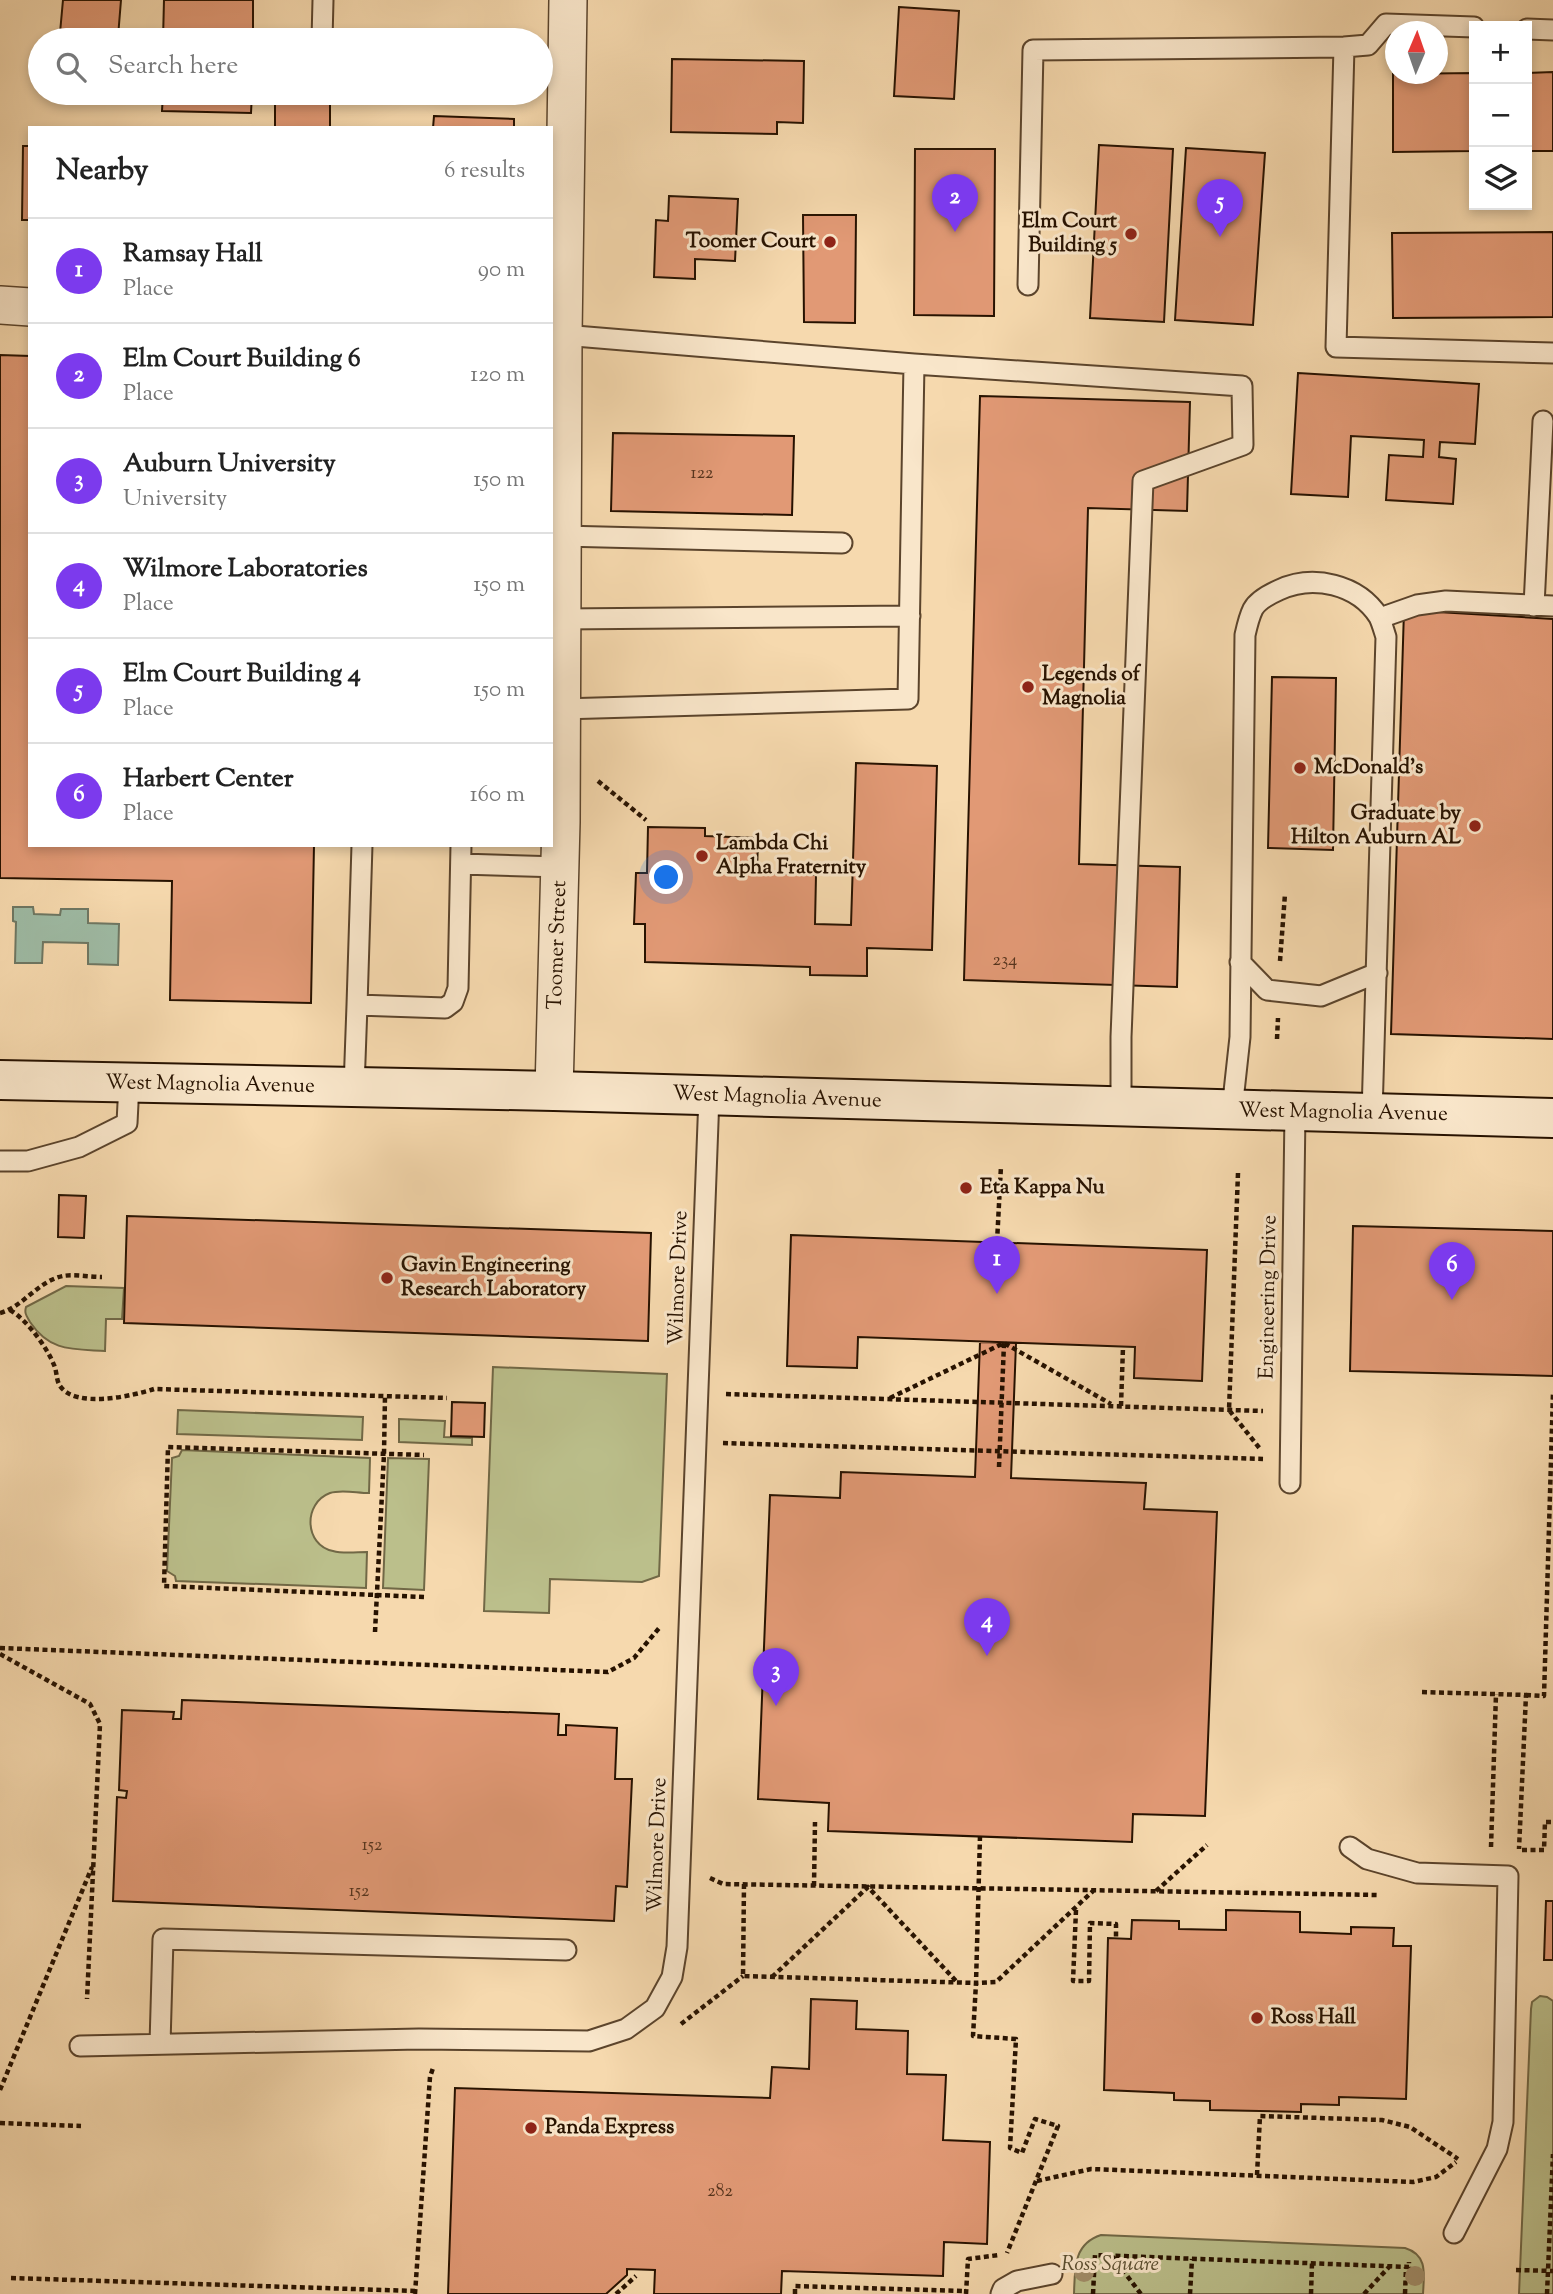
<!DOCTYPE html>
<html lang="en">
<head>
<meta charset="utf-8">
<style>
	:root { --surface:#fff; --page:#f2f2f2; --text:#222; --muted:#767676; --line:#e0e0e0; --accent:#7c3aed }
	body { margin:0; font-family:"Sorts Mill Goudy",serif; background:var(--page); color:var(--text) }
	.controls { position:absolute; right:21px; top:21px; display:grid; overflow:hidden; border-radius:0px; box-shadow:0 4px 10px #0003 }
	.controls button { width:63px; height:63px; display:grid; place-items:center; padding:0; border:0; border-bottom:2px solid var(--line); background:var(--surface); color:var(--text); font:35px sans-serif }
	.compass { position:absolute; left:1385px; top:21px; width:63px; height:63px; border-radius:50%; background:var(--surface); box-shadow:0 4px 10px #0003; rotate:2deg }
	.you { position:absolute; left:667px; top:878px; width:24px; height:24px; margin:-18px; border:5px solid #fff; border-radius:50%; background:#1a73e8; box-shadow:0 0 0 10px #1a73e833 }
	.badge { display:grid; place-items:center; width:46px; height:46px; border-radius:50%; background:var(--accent); color:#fff; font-size:23px; font-weight:700 }
	.pin { position:absolute; translate:-50% -58px; filter:drop-shadow(0 2px 4px #0008) }
	.pin::after { content:''; position:absolute; top:37px; width:24px; height:21px; background:inherit; clip-path:polygon(0 0,100% 0,50% 100%) }
	.list { margin:0; padding:0; list-style:none }
	h2 { display:flex; justify-content:space-between; align-items:center; height:91px; margin:0; padding:0 28px; font-size:30px }
	h2 small { font-size:23px; font-weight:400; color:var(--muted) }
	.list li { display:grid; grid-template-columns:46px 1fr auto; gap:21px; align-items:center; box-sizing:border-box; height:105px; padding:0 28px; border-top:2px solid var(--line) }
	.list b { display:block; font-size:26px; white-space:nowrap }
	.list p { margin:0; font-size:23px; white-space:nowrap; color:var(--muted) }
	.list em { font-size:23px; font-style:normal; color:var(--muted) }
	.icon { flex:none; width:38px; height:38px; fill:none; stroke:currentColor; stroke-width:2; stroke-linecap:round; stroke-linejoin:round }
	.map { position:relative; flex:none; width:1553px; height:2294px; overflow:hidden }
	.search { position:absolute; background:var(--surface); box-shadow:0 4px 10px #0003; left:28px; top:28px; width:525px; height:77px; display:flex; align-items:center; gap:18px; box-sizing:border-box; padding:0 24px; border-radius:38px; color:var(--muted); font-size:26px }
	.panel { position:absolute; background:var(--surface); box-shadow:0 4px 10px #0003; left:28px; top:126px; width:525px; height:721px; border-radius:0px }
	.map>svg:first-child { display:block }
	.green { fill:#bbbf8b; stroke:#716846; stroke-width:2 }
	.water { fill:#9ebba5; stroke:#6e7763; stroke-width:2 }
	.building { fill:#e19975; stroke:#271200; stroke-width:2 }
	.lines { fill:none; stroke-linecap:round; stroke-linejoin:round }
	.lane-casing { stroke:#5b442c; stroke-width:23 }
	.street-casing { stroke:#5b442c; stroke-width:40 }
	.secondary-casing { stroke:#271200; stroke-width:42 }
	.path { stroke:#271200; stroke-width:4.5; stroke-dasharray:5 3.5; stroke-linecap:butt }
	.lane { stroke:#f9e6ca; stroke-width:19 }
	.street { stroke:#f9e6ca; stroke-width:37 }
	.secondary { stroke:#f9e6ca; stroke-width:38 }
	.tree { fill:#a18d69 }
	.poi-dot { fill:#8f2418; stroke:#f9e6ca; stroke-width:2.5 }
	.labels { text-anchor:middle; dominant-baseline:central; stroke-width:6; stroke-linejoin:round; paint-order:stroke }
	.number-label { font-size:18px; fill:#56341d }
	.poi-label { font-size:21px; font-weight:bold; fill:#271200; stroke:#f9e6ca; text-anchor:start }
	.street-label { font-size:21px; fill:#271200; stroke:#f9e6ca }
	.park-label { font-size:21px; font-style:italic; fill:#5b4f31; stroke:#f9e6ca }
</style>
</head>
<body>
<div class="map">
<svg width="1553" height="2294" viewBox="0 0 1553 2294">
	<rect width="100%" height="100%" fill="#f6d9ae"/>
	<filter id="stains"><feTurbulence type="fractalNoise" baseFrequency=".00286" numOctaves="4"/><feColorMatrix values="0 0 0 0 .2 0 0 0 0 .09 0 0 0 0 .02 0 0 0 .5 -.17"/></filter>
	<radialGradient id="worn" r=".72"><stop offset=".6" stop-color="#630" stop-opacity="0"/><stop offset="1" stop-color="#630" stop-opacity=".3"/></radialGradient>
	<path class="green" d="M 66,1286 L 124,1288 L 122,1319 L 106,1319 L 105,1351 C 73,1349 50,1352 30,1322 C 27,1316 24,1314 26,1307 Z
		M 493,1367 L 667,1374 L 659,1576 L 642,1582 L 550,1579 L 549,1613 L 484,1611 Z
		M 178,1410 L 363,1417 L 362,1440 L 177,1434 Z
		M 399,1419 L 445,1421 L 444,1437 L 472,1438 L 472,1445 L 399,1442 Z
		M 182,1450 L 370,1458 L 369,1493 C 357,1493 341,1489 330,1493 C 303,1503 304,1545 333,1551 C 343,1554 357,1552 367,1552 L 366,1588 L 176,1581 L 175,1576 L 167,1571 L 172,1458 L 179,1456 Z
		M 388,1458 L 429,1459 L 424,1590 L 383,1588 Z
		M 1540,1996 L 1547,1997 L 1553,2001 L 1553,2294 L 1519,2294 L 1531,2009 L 1532,2002 Z
		M 1101,2235 L 1405,2248 C 1428,2255 1424,2274 1423,2294 L 1074,2294 C 1075,2269 1073,2244 1101,2235 Z"/>
	<path class="water" d="M 13,907 L 33,907 L 34,914 L 60,915 L 61,909 L 88,909 L 88,923 L 119,924 L 118,965 L 88,964 L 88,943 L 43,942 L 42,963 L 15,963 L 16,922 L 13,921 Z"/>
	<path class="building" d="M 63,0 L 121,0 L 118,37 L 60,33 Z
		M 164,0 L 253,0 L 253,40 L 163,40 Z
		M 899,7 L 959,11 L 954,99 L 894,96 Z
		M 672,59 L 804,61 L 803,123 L 777,122 L 777,134 L 671,132 Z
		M 1553,72 L 1553,151 L 1527,151 L 1527,73 Z
		M 1474,73 L 1474,151 L 1393,152 L 1393,74 Z
		M 163,93 L 252,93 L 251,113 L 162,111 Z
		M 275,93 L 330,93 L 330,128 L 275,128 Z
		M 434,116 L 514,119 L 514,128 L 433,128 Z
		M 1099,145 L 1173,149 L 1164,322 L 1090,318 Z
		M 23,146 L 30,146 L 30,220 L 22,220 Z
		M 1186,148 L 1265,153 L 1253,325 L 1175,320 Z
		M 915,149 L 995,149 L 994,316 L 914,315 Z
		M 669,196 L 738,199 L 735,261 L 695,259 L 695,279 L 654,277 L 656,220 L 668,221 Z
		M 803,215 L 856,215 L 855,323 L 804,322 Z
		M 1553,232 L 1553,317 L 1393,318 L 1392,233 Z
		M 0,355 L 30,356 L 30,845 L 314,845 L 311,1003 L 170,1000 L 172,881 L 0,878 Z
		M 1298,373 L 1479,384 L 1475,444 L 1440,442 L 1439,457 L 1456,459 L 1453,504 L 1386,500 L 1389,455 L 1423,457 L 1424,440 L 1351,436 L 1348,497 L 1291,494 Z
		M 980,396 L 1190,402 L 1187,511 L 1088,508 L 1079,864 L 1180,867 L 1177,987 L 964,980 Z
		M 613,433 L 794,436 L 792,515 L 611,511 Z
		M 1404,610 L 1553,619 L 1553,1039 L 1391,1034 Z
		M 1272,677 L 1336,678 L 1333,850 L 1268,848 Z
		M 856,763 L 937,766 L 932,950 L 867,948 L 867,976 L 810,975 L 810,967 L 645,962 L 645,924 L 634,924 L 636,873 L 647,873 L 648,827 L 705,828 L 705,836 L 758,838 L 757,873 L 816,875 L 815,924 L 851,925 Z
		M 59,1195 L 86,1196 L 84,1238 L 58,1237 Z
		M 127,1216 L 651,1233 L 648,1341 L 124,1323 Z
		M 1353,1226 L 1553,1231 L 1553,1376 L 1350,1371 Z
		M 791,1235 L 1207,1250 L 1202,1381 L 1134,1378 L 1135,1347 L 858,1337 L 857,1368 L 787,1366 Z
		M 980,1342 L 1016,1343 L 1011,1478 L 1146,1483 L 1144,1509 L 1217,1512 L 1205,1816 L 1133,1814 L 1132,1842 L 828,1831 L 829,1803 L 758,1799 L 770,1495 L 840,1498 L 841,1472 L 975,1477 Z
		M 452,1402 L 485,1403 L 484,1437 L 451,1436 Z
		M 182,1700 L 559,1714 L 558,1735 L 566,1735 L 566,1725 L 617,1728 L 615,1779 L 632,1779 L 627,1887 L 616,1886 L 614,1921 L 113,1901 L 117,1797 L 126,1798 L 127,1791 L 119,1790 L 122,1710 L 174,1712 L 173,1719 L 181,1719 Z
		M 1546,1901 L 1553,1901 L 1553,1960 L 1544,1960 Z
		M 1226,1910 L 1300,1912 L 1300,1932 L 1351,1934 L 1351,1927 L 1394,1928 L 1393,1946 L 1411,1946 L 1406,2099 L 1339,2097 L 1339,2105 L 1301,2104 L 1301,2112 L 1210,2110 L 1210,2101 L 1174,2100 L 1174,2093 L 1104,2090 L 1108,1938 L 1131,1939 L 1132,1920 L 1179,1921 L 1179,1929 L 1226,1930 Z
		M 811,1999 L 857,2001 L 856,2029 L 908,2031 L 907,2074 L 946,2075 L 943,2140 L 990,2142 L 987,2244 L 944,2242 L 943,2276 L 782,2271 L 781,2294 L 654,2294 L 655,2270 L 627,2269 L 627,2275 L 606,2294 L 448,2294 L 455,2088 L 770,2098 L 772,2067 L 809,2069 Z"/>
	<g class="lines">
		<g class="lane-casing">
			<path id="lane" d="M 1527,29 L 1553,30
				M 322,40 L 323,0
				M 1344,47 L 1336,347 L 1553,353
				M 1028,285 L 1033,50 L 1344,47 L 1368,45 L 1386,24 L 1474,27
				M 563,335 L 914,364 L 1242,386 L 1243,445 L 1143,481 L 1121,1037 L 1121,1107
				M 562,536 L 842,543
				M 1534,606 L 1543,421
				M 1380,618 L 1417,605 L 1446,601 L 1553,606
				M 562,619 L 910,616
				M 561,709 L 908,699 L 914,364
				M 362,845 L 357,1005 L 445,1008 L 453,1002 L 458,988 L 461,845
				M 461,864 L 560,867
				M 1240,962 L 1267,990 L 1321,996 L 1377,973
				M 354,1088 L 357,1005
				M 1232,1110 L 1240,1037 L 1245,635 C 1247,626 1249,617 1253,609 C 1258,600 1270,594 1279,590 C 1313,574 1358,584 1379,617 C 1382,623 1384,631 1386,637 L 1372,1114
				M 0,1161 L 28,1161 L 79,1147 L 127,1123 L 129,1083
				M 1290,1483 L 1295,1112
				M 1350,1847 L 1367,1859 L 1417,1873 L 1508,1876 L 1503,2122 L 1497,2149 L 1454,2233
				M 160,2044 L 163,1939 L 566,1950
				M 80,2046 L 419,2039 L 589,2041 L 626,2029 L 655,2008 L 672,1977 L 677,1947 L 709,1096
				M 1001,2294 L 1003,2289 L 1017,2281 L 1052,2274"/>
		</g>
		<g class="street-casing">
			<path id="street" d="M 0,305 L 30,307
				M 554,1091 L 561,822 L 563,335 L 568,0"/>
		</g>
		<g class="secondary-casing">
			<path id="secondary" d="M 0,1080 L 554,1091 L 1553,1118"/>
		</g>
		<path class="path" d="M 598,781 L 646,820
			M 1280,961 L 1285,894
			M 1277,1039 L 1278,1018
			M 1238,1173 L 1229,1410 L 1261,1450
			M 997,1242 L 1001,1166
			M 10,1310 C 26,1319 47,1347 54,1365 C 57,1371 56,1380 60,1386 C 76,1409 132,1396 154,1389 L 447,1398
			M 0,1313 C 23,1307 38,1281 63,1276 C 74,1274 90,1277 102,1277
			M 726,1394 L 1263,1411
			M 890,1398 L 1004,1343 L 1111,1404
			M 1121,1406 L 1123,1347
			M 723,1443 L 1263,1459
			M 999,1467 L 1004,1343
			M 424,1597 L 164,1586 L 168,1447 L 424,1455
			M 375,1632 L 384,1454 L 385,1396
			M 0,1648 L 608,1672 L 634,1658 L 660,1627
			M 0,1654 L 90,1704 L 100,1724 L 87,1999
			M 1422,1692 L 1526,1695 L 1519,1849
			M 1526,1695 L 1544,1696 L 1553,1393
			M 980,1836 L 976,1983 L 996,1982 L 1093,1891
			M 1491,1847 L 1496,1694
			M 1522,1850 L 1544,1850 L 1545,1822 L 1553,1822
			M 710,1878 L 723,1884 L 1378,1895
			M 744,1884 L 743,1976 L 976,1983 L 973,2036 L 1016,2039 L 1010,2148 L 1022,2153 L 1035,2119 L 1058,2126 L 1007,2253
			M 814,1886 L 815,1822
			M 1156,1891 L 1207,1845
			M 1076,1910 L 1073,1981 L 1089,1981 L 1090,1923 L 1116,1924 L 1116,1937
			M 772,1977 L 868,1887 L 957,1982
			M 681,2024 L 743,1976
			M 0,2090 L 92,1867
			M 0,2123 L 81,2126
			M 1257,2175 L 1260,2116 L 1382,2120 L 1410,2127 L 1458,2159
			M 1037,2181 L 1091,2169 L 1413,2182 L 1436,2177 L 1456,2162
			M 1112,2256 L 1141,2294
			M 1516,2270 L 1553,2271
			M 11,2278 L 415,2291
			M 415,2294 L 430,2077 L 433,2068
			M 616,2294 L 636,2276
			M 795,2294 L 795,2286 L 966,2291
			M 966,2294 L 968,2259 L 999,2255
			M 1093,2294 L 1095,2255 L 1409,2267 L 1409,2262
			M 1190,2294 L 1192,2259
			M 1311,2294 L 1312,2263
			M 1364,2294 L 1390,2266
			M 1405,2294 L 1406,2267
			M 1547,2294 L 1553,2154"/>
		<use href="#lane" class="lane"/>
		<use href="#street" class="street"/>
		<use href="#secondary" class="secondary"/>
	</g>
	<g class="tree">
		<circle cx="1084" cy="2272" r="10"/>
		<circle cx="1415" cy="2276" r="10"/>
	</g>
	<g class="poi-dot">
		<circle cx="1131" cy="234" r="7"/>
		<circle cx="830" cy="242" r="7"/>
		<circle cx="1028" cy="687" r="7"/>
		<circle cx="1300" cy="768" r="7"/>
		<circle cx="1475" cy="826" r="7"/>
		<circle cx="702" cy="856" r="7"/>
		<circle cx="966" cy="1188" r="7"/>
		<circle cx="387" cy="1278" r="7"/>
		<circle cx="1257" cy="2018" r="7"/>
		<circle cx="531" cy="2128" r="7"/>
	</g>
	<g class="labels">
		<g class="number-label">
			<text x="702" y="474">122</text>
			<text x="1005" y="961">234</text>
			<text x="372" y="1846">152</text>
			<text x="359" y="1892">152</text>
			<text x="720" y="2192">282</text>
		</g>
		<g class="poi-label">
			<text x="1117" y="222" text-anchor="end">Elm Court<tspan x="1117" dy="24">Building 5</tspan></text>
			<text x="816" y="242" text-anchor="end">Toomer Court</text>
			<text x="1042" y="675">Legends of<tspan x="1042" dy="24">Magnolia</tspan></text>
			<text x="1314" y="768">McDonald's</text>
			<text x="1461" y="814" text-anchor="end">Graduate by<tspan x="1461" dy="24">Hilton Auburn AL</tspan></text>
			<text x="716" y="844">Lambda Chi<tspan x="716" dy="24">Alpha Fraternity</tspan></text>
			<text x="980" y="1188">Eta Kappa Nu</text>
			<text x="401" y="1266">Gavin Engineering<tspan x="401" dy="24">Research Laboratory</tspan></text>
			<text x="1271" y="2018">Ross Hall</text>
			<text x="545" y="2128">Panda Express</text>
		</g>
		<g class="street-label">
			<text transform="translate(558 945) rotate(-88)">Toomer Street</text>
			<text transform="translate(210 1085) rotate(1)">West Magnolia Avenue</text>
			<text transform="translate(777 1098) rotate(2)">West Magnolia Avenue</text>
			<text transform="translate(1343 1113) rotate(1)">West Magnolia Avenue</text>
			<text transform="translate(679 1278) rotate(-88)">Wilmore Drive</text>
			<text transform="translate(1269 1297) rotate(-89)">Engineering Drive</text>
			<text transform="translate(658 1845) rotate(-88)">Wilmore Drive</text>
		</g>
		<g class="park-label">
			<text x="1110" y="2265">Ross Square</text>
		</g>
	</g>
	<rect width="100%" height="100%" filter="url(#stains)"/>
	<rect width="100%" height="100%" fill="url(#worn)"/>
</svg>
<div class="controls">
<button>+</button>
<button>−</button>
<button><svg class="icon" aria-label="layers" viewBox="0 0 24 24"><path d="M12 4l9 5-9 5-9-5zM3 14l9 5 9-5"/></svg></button>
</div>
<svg class="compass" viewBox="-18 -18 36 36"><path d="M0-13l5 13h-10z" fill="#e53935"/><path d="M0 13l5-13h-10z" fill="#767676"/></svg>
<div class="you"></div>
<div class="pin badge" style="left:997px;top:1294px">1</div>
<div class="pin badge" style="left:955px;top:232px">2</div>
<div class="pin badge" style="left:776px;top:1706px">3</div>
<div class="pin badge" style="left:987px;top:1656px">4</div>
<div class="pin badge" style="left:1220px;top:237px">5</div>
<div class="pin badge" style="left:1452px;top:1300px">6</div>
<div class="search"><svg class="icon" aria-label="search" viewBox="0 0 24 24"><circle cx="10" cy="10" r="6"/><path d="M15 15l6 6"/></svg>Search here</div>
<section class="panel">
<h2>Nearby<small>6 results</small></h2>
<ul class="list">
<li><span class="badge">1</span><div><b>Ramsay Hall</b><p>Place</p></div><em>90 m</em></li>
<li><span class="badge">2</span><div><b>Elm Court Building 6</b><p>Place</p></div><em>120 m</em></li>
<li><span class="badge">3</span><div><b>Auburn University</b><p>University</p></div><em>150 m</em></li>
<li><span class="badge">4</span><div><b>Wilmore Laboratories</b><p>Place</p></div><em>150 m</em></li>
<li><span class="badge">5</span><div><b>Elm Court Building 4</b><p>Place</p></div><em>150 m</em></li>
<li><span class="badge">6</span><div><b>Harbert Center</b><p>Place</p></div><em>160 m</em></li>
</ul>
</section>
</div>
</body>
</html>
